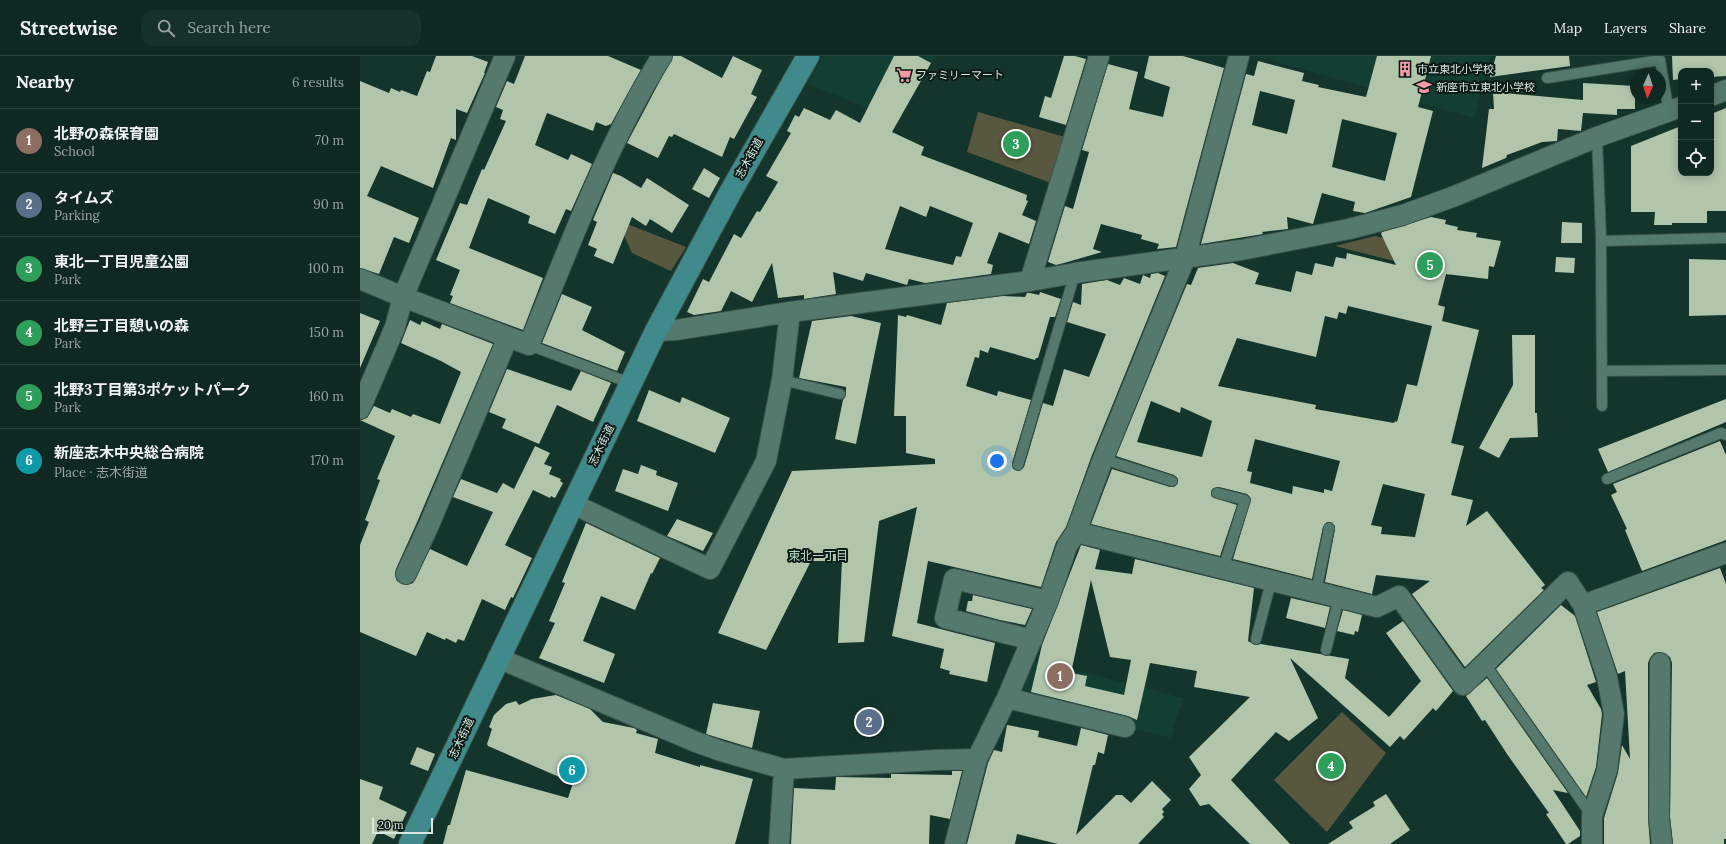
<!DOCTYPE html>
<html lang="en">
<head>
<meta charset="utf-8">
<style>
	:root { --surface:#0f2821; --page:#18302a; --text:#f1f3f6; --muted:#9ba6a5; --line:#2f443f; --accent:#f39aa9 }
	body { margin:0; font-family:Lora,"Noto Sans JP",serif; background:var(--page); color:var(--text) }
	.controls { position:absolute; right:12px; top:12px; display:grid; overflow:hidden; border-radius:8px; box-shadow:0 2px 10px #0003 }
	.controls button { width:36px; height:36px; display:grid; place-items:center; padding:0; border:0; border-bottom:1px solid var(--line); background:var(--surface); color:var(--text); font:20px sans-serif }
	.compass { position:absolute; left:1270px; top:12px; width:36px; height:36px; border-radius:50%; background:var(--surface); box-shadow:0 2px 10px #0003; rotate:183deg }
	.scale { position:absolute; left:12px; bottom:10px; width:61px; box-sizing:border-box; padding-left:4px; border:2px solid #d6e8e1; border-top:0; font-size:11px; line-height:14px; white-space:nowrap; color:#d6e8e1; -webkit-text-stroke:3px #0c1a15; paint-order:stroke }
	.you { position:absolute; left:637px; top:405px; width:14px; height:14px; margin:-10px; border:3px solid #fff; border-radius:50%; background:#1a73e8; box-shadow:0 0 0 6px #1a73e833 }
	.badge { display:grid; place-items:center; width:26px; height:26px; border-radius:50%; background:var(--accent); color:#fff; font-size:13px; font-weight:700 }
	.pin { position:absolute; translate:-50% -50%; border:2px solid #fff; box-shadow:0 1px 4px #0006 }
	.list { margin:0; padding:0; list-style:none }
	h2 { display:flex; justify-content:space-between; align-items:center; height:52px; margin:0; padding:0 16px; font-size:17px }
	h2 small { font-size:13px; font-weight:400; color:var(--muted) }
	.list li { display:grid; grid-template-columns:26px 1fr auto; gap:12px; align-items:center; box-sizing:border-box; height:64px; padding:0 16px; border-top:1px solid var(--line) }
	.list b { display:block; font-size:15px; white-space:nowrap }
	.list p { margin:0; font-size:13px; white-space:nowrap; color:var(--muted) }
	.list em { font-size:13px; font-style:normal; color:var(--muted) }
	.icon { flex:none; width:22px; height:22px; fill:none; stroke:currentColor; stroke-width:2; stroke-linecap:round; stroke-linejoin:round }
	.map { position:relative; flex:none; width:1366px; height:788px; overflow:hidden }
	header { display:flex; align-items:center; gap:24px; box-sizing:border-box; height:56px; padding:0 20px; background:var(--surface); border-bottom:1px solid var(--line) }
	header strong { font-size:19px }
	nav { display:flex; gap:22px; margin-inline-start:auto; font-size:14px }
	.search { width:280px; height:36px; background:var(--page); display:flex; align-items:center; gap:10px; box-sizing:border-box; padding:0 14px; border-radius:12px; color:var(--muted); font-size:15px }
	main { display:flex }
	aside { flex:1; background:var(--surface) }
	.map>svg:first-child { display:block }
	.built { fill:#133f33 }
	.green { fill:#585840 }
	.building { fill:#b0c5aa; fill-rule:evenodd }
	.lines { fill:none; stroke-linecap:round; stroke-linejoin:round }
	.lane-casing { stroke:#385249; stroke-width:12 }
	.street-casing { stroke:#385249; stroke-width:22 }
	.primary-casing { stroke:#385249; stroke-width:24 }
	.lane { stroke:#56796d; stroke-width:10 }
	.street { stroke:#56796d; stroke-width:20 }
	.primary { stroke:#418a8c; stroke-width:22 }
	.labels { text-anchor:middle; dominant-baseline:central; stroke-width:4; stroke-linejoin:round; paint-order:stroke }
	.poi-label { font-size:11px; fill:#d6e8e1; stroke:#0c1a15; text-anchor:start }
	.street-label { font-size:11px; fill:#d6e8e1; stroke:#0c1a15 }
	.neighbourhood-label { font-size:12px; fill:#b3d8cb; stroke:#0c1a15 }
</style>
</head>
<body>
<header>
<strong>Streetwise</strong>
<div class="search"><svg class="icon" aria-label="search" viewBox="0 0 24 24"><circle cx="10" cy="10" r="6"/><path d="M15 15l6 6"/></svg>Search here</div>
<nav><a>Map</a><a>Layers</a><a>Share</a></nav>
</header>
<main>
<aside>
<h2>Nearby<small>6 results</small></h2>
<ul class="list">
<li><span class="badge" style="background:#8d6e63">1</span><div><b>北野の森保育園</b><p>School</p></div><em>70 m</em></li>
<li><span class="badge" style="background:#5c6f8a">2</span><div><b>タイムズ</b><p>Parking</p></div><em>90 m</em></li>
<li><span class="badge" style="background:#2e9e5b">3</span><div><b>東北一丁目児童公園</b><p>Park</p></div><em>100 m</em></li>
<li><span class="badge" style="background:#2e9e5b">4</span><div><b>北野三丁目憩いの森</b><p>Park</p></div><em>150 m</em></li>
<li><span class="badge" style="background:#2e9e5b">5</span><div><b>北野3丁目第3ポケットパーク</b><p>Park</p></div><em>160 m</em></li>
<li><span class="badge" style="background:#0f9aa8">6</span><div><b>新座志木中央総合病院</b><p>Place · 志木街道</p></div><em>170 m</em></li>
</ul>
</aside>
<div class="map">
<svg width="1366" height="788" viewBox="0 0 1366 788">
	<rect width="100%" height="100%" fill="#14352c"/>
	<path class="built" d="M 463,0 L 576,0 L 539,64 L 447,28 Z
		M 896,0 L 1131,0 L 1114,62 Z
		M 664,601 L 823,642 L 811,682 L 647,642 Z"/>
	<path class="green" d="M 618,56 L 705,81 L 691,127 L 607,96 Z
		M 257,164 L 326,191 L 311,215 L 272,197 Z
		M 1015,180 L 1094,199 L 1089,219 L 975,190 Z
		M 982,656 L 1026,697 L 967,776 L 914,724 Z"/>
	<path class="building" d="M 76,0 L 112,0 L 128,6 L 124,17 L 125,17 L 107,57 L 96,53 L 96,84 L 91,82 L 73,132 L 21,110 L 7,140 L 59,162 L 49,187 L 34,181 L 19,218 L 0,212 L 0,25 L 29,37 L 31,32 L 40,36 L 41,34 L 57,40 L 67,15 L 70,16 Z
		M 165,0 L 248,0 L 281,14 L 251,68 L 246,70 L 236,66 L 233,75 L 187,57 L 175,89 L 208,104 L 211,98 L 232,108 L 211,155 L 206,153 L 195,178 L 168,167 L 170,160 L 128,142 L 109,192 L 183,222 L 163,274 L 90,247 L 93,240 L 90,239 L 100,214 L 76,204 L 100,147 L 107,149 L 122,113 L 124,114 L 146,65 L 140,63 L 143,54 L 136,51 L 147,25 L 154,28 Z
		M 313,0 L 321,0 L 362,22 L 373,0 L 402,14 L 391,38 L 397,41 L 374,83 L 370,81 L 362,101 L 314,78 L 312,81 L 309,80 L 298,102 L 267,87 Z
		M 534,0 L 558,0 L 571,7 L 532,76 L 564,91 L 561,99 L 667,139 L 666,144 L 668,145 L 662,159 L 676,165 L 669,188 L 639,176 L 627,207 L 633,209 L 631,218 L 565,227 L 549,223 L 547,229 L 506,217 L 503,225 L 473,216 L 476,238 L 444,243 L 444,239 L 418,242 L 412,207 L 392,246 L 371,235 L 361,255 L 334,259 L 327,256 L 343,223 L 349,226 L 374,178 L 381,182 L 397,155 L 400,156 L 418,126 L 406,120 L 431,77 L 427,75 L 435,59 L 439,61 L 444,52 L 470,64 L 476,54 L 500,67 ZM 540,150 L 566,161 L 570,150 L 613,167 L 601,201 L 596,200 L 593,209 L 525,193 Z
		M 704,0 L 715,0 L 726,3 L 706,69 L 679,61 L 685,40 L 691,42 Z
		M 789,0 L 823,0 L 864,12 L 816,191 L 797,193 L 799,188 L 781,183 L 782,179 L 741,168 L 733,193 L 742,196 L 704,207 L 696,209 L 688,206 L 705,150 L 713,153 L 729,96 L 722,94 L 748,8 L 778,16 L 769,53 L 803,61 L 810,31 L 784,22 Z
		M 1017,0 L 1071,0 L 1058,51 L 1073,55 L 1051,141 L 1005,157 L 993,155 L 995,146 L 962,137 L 953,168 L 927,161 L 928,173 L 902,176 L 903,178 L 841,188 L 886,18 L 894,20 L 898,5 L 944,17 L 942,25 L 959,29 L 958,31 L 1006,41 ZM 900,35 L 935,44 L 927,78 L 892,69 ZM 982,63 L 1037,77 L 1025,125 L 972,111 Z
		M 1136,0 L 1209,0 L 1210,10 L 1130,21 Z
		M 1312,0 L 1366,0 L 1366,20 L 1351,21 L 1351,15 L 1321,15 L 1321,23 L 1313,24 Z
		M 1223,27 L 1275,30 L 1275,53 L 1257,53 L 1257,59 L 1223,57 L 1221,75 L 1198,73 L 1197,85 L 1182,86 L 1147,99 L 1146,102 L 1122,112 L 1129,53 L 1134,53 L 1133,36 L 1223,44 Z
		M 1366,52 L 1366,155 L 1347,155 L 1347,167 L 1312,167 L 1312,169 L 1294,169 L 1295,156 L 1271,156 L 1271,90 L 1321,70 L 1321,117 L 1351,117 L 1351,58 Z
		M 344,112 L 360,122 L 349,142 L 332,133 Z
		M 253,117 L 261,120 L 281,132 L 287,122 L 329,149 L 312,177 L 290,163 L 286,170 L 272,161 L 253,208 L 234,200 L 237,193 L 228,189 L 237,166 L 233,164 Z
		M 1071,161 L 1086,164 L 1085,168 L 1098,171 L 1097,174 L 1117,177 L 1116,181 L 1141,185 L 1134,211 L 1129,210 L 1128,223 L 1086,218 L 1078,249 L 1085,251 L 1082,265 L 1119,274 L 1091,387 L 1104,390 L 1091,439 L 1113,444 L 1106,470 L 1127,455 L 1185,529 L 1181,532 L 1184,534 L 1105,611 L 1052,538 L 1070,525 L 1016,519 L 1012,538 L 965,526 L 975,473 L 975,470 L 971,466 L 967,466 L 963,471 L 952,523 L 873,503 L 891,443 L 887,438 L 859,431 L 852,433 L 851,438 L 852,441 L 877,449 L 860,500 L 731,468 L 752,413 L 810,431 L 814,431 L 818,427 L 818,423 L 814,419 L 756,400 L 827,228 L 831,229 L 838,212 L 873,207 L 899,217 L 895,228 L 931,236 L 936,215 L 952,219 L 955,207 L 973,211 L 976,201 L 986,203 L 987,197 L 1036,209 L 1021,178 L 1022,176 ZM 988,250 L 1072,270 L 1057,330 L 1047,328 L 1037,366 L 1035,365 L 1034,367 L 955,353 L 956,349 L 858,330 L 877,282 L 956,301 L 965,260 L 977,263 L 979,256 L 986,258 ZM 791,345 L 820,357 L 821,351 L 852,365 L 842,401 L 777,386 ZM 895,383 L 980,405 L 972,435 L 964,433 L 964,437 L 933,430 L 932,438 L 890,427 L 892,416 L 887,415 ZM 1023,428 L 1065,438 L 1055,481 L 1021,478 L 1022,471 L 1011,469 Z
		M 1202,166 L 1222,167 L 1222,187 L 1201,187 Z
		M 1196,201 L 1215,202 L 1214,217 L 1195,216 Z
		M 1329,203 L 1366,204 L 1366,259 L 1329,260 Z
		M 798,217 L 805,220 L 732,399 L 706,471 L 696,486 L 681,531 L 568,505 L 557,567 L 635,587 L 627,626 L 589,618 L 590,615 L 580,612 L 584,593 L 532,580 L 557,451 L 519,465 L 504,586 L 478,587 L 482,505 L 451,505 L 406,594 L 358,577 L 432,415 L 575,408 L 575,403 L 546,397 L 546,360 L 534,360 L 538,259 L 546,261 L 547,259 L 581,269 L 587,247 L 643,240 L 665,241 L 667,237 L 670,237 L 679,239 L 680,236 L 701,243 L 695,261 L 690,261 L 678,302 L 676,302 L 675,304 L 630,291 L 628,297 L 620,294 L 619,302 L 615,301 L 606,330 L 637,340 L 638,335 L 671,344 L 652,407 L 653,413 L 659,415 L 664,411 L 683,347 L 693,350 L 704,313 L 729,321 L 746,278 L 707,266 L 713,246 L 721,249 L 722,228 L 747,224 L 760,229 L 764,222 L 780,228 L 783,219 L 790,222 L 791,218 Z
		M 202,238 L 232,251 L 222,274 L 265,296 L 257,315 L 182,287 Z
		M 0,257 L 20,265 L 0,312 Z
		M 491,260 L 521,267 L 496,388 L 475,383 L 483,344 L 486,339 L 486,331 L 439,322 L 452,265 Z
		M 50,264 L 60,269 L 62,265 L 80,273 L 82,268 L 133,288 L 58,464 L 36,513 L 35,519 L 37,525 L 47,529 L 53,527 L 70,493 L 107,510 L 133,456 L 93,441 L 101,423 L 137,437 L 143,427 L 154,433 L 175,390 L 190,397 L 184,408 L 192,411 L 189,418 L 201,423 L 200,425 L 203,427 L 195,442 L 191,440 L 190,442 L 173,434 L 145,489 L 172,502 L 153,542 L 151,541 L 145,554 L 122,543 L 104,585 L 98,583 L 96,587 L 86,582 L 85,584 L 67,576 L 56,600 L 0,576 L 0,489 L 9,466 L 5,464 L 20,424 L 17,423 L 35,380 L 0,364 L 7,362 L 14,350 L 30,357 L 32,353 L 51,361 L 53,358 L 80,368 L 101,316 L 81,305 L 41,287 Z
		M 1152,279 L 1175,279 L 1175,357 L 1177,357 L 1178,381 L 1150,382 L 1139,402 L 1119,392 L 1153,329 Z
		M 147,313 L 211,335 L 221,315 L 251,327 L 233,366 L 197,349 L 179,388 L 142,372 L 146,363 L 129,356 Z
		M 289,334 L 320,347 L 322,341 L 370,362 L 355,397 L 277,365 Z
		M 1366,343 L 1366,366 L 1248,416 L 1238,393 Z
		M 1360,385 L 1366,399 L 1366,484 L 1282,515 L 1265,474 L 1267,473 L 1251,439 L 1257,436 L 1253,428 Z
		M 281,409 L 297,415 L 296,419 L 318,427 L 308,455 L 255,435 L 263,413 L 278,418 Z
		M 317,463 L 353,477 L 343,495 L 307,480 Z
		M 226,467 L 300,502 L 292,518 L 291,517 L 275,554 L 241,540 L 223,585 L 255,598 L 244,627 L 179,602 L 195,567 L 189,565 L 205,527 L 202,526 Z
		M 721,489 L 740,494 L 735,513 L 772,518 L 775,503 L 894,532 L 888,585 L 895,589 L 901,588 L 989,603 L 985,622 L 1029,661 L 1061,625 L 1026,577 L 1043,565 L 1093,635 L 1076,655 L 1073,652 L 1044,684 L 1040,680 L 1030,691 L 930,602 L 958,662 L 929,685 L 916,676 L 871,724 L 930,788 L 890,788 L 849,748 L 840,750 L 829,733 L 841,719 L 829,701 L 890,641 L 834,631 L 837,615 L 790,607 L 777,664 L 768,660 L 671,636 L 682,589 ZM 731,524 L 750,601 L 771,604 L 764,639 L 725,630 L 727,620 L 711,617 Z
		M 1360,512 L 1366,528 L 1366,783 L 1364,783 L 1364,788 L 1313,788 L 1310,761 L 1312,607 L 1310,601 L 1300,596 L 1294,597 L 1290,602 L 1288,607 L 1288,762 L 1290,788 L 1244,788 L 1244,762 L 1258,717 L 1262,689 L 1270,703 L 1265,615 L 1258,618 L 1237,556 Z
		M 613,539 L 672,553 L 665,569 L 640,564 L 606,555 L 608,545 L 612,545 Z
		M 931,542 L 970,551 L 965,572 L 926,562 Z
		M 1201,549 L 1215,560 L 1236,626 L 1227,629 L 1241,653 L 1242,658 L 1236,711 L 1226,741 L 1136,613 Z
		M 983,554 L 1002,559 L 998,576 L 995,575 L 994,579 L 977,575 Z
		M 1127,622 L 1208,737 L 1193,734 L 1220,775 L 1220,780 L 1208,788 L 1206,788 L 1186,758 L 1189,757 L 1147,698 L 1125,664 L 1122,665 L 1106,640 Z
		M 196,639 L 230,653 L 243,666 L 274,672 L 277,674 L 276,677 L 298,683 L 295,697 L 340,711 L 340,709 L 393,723 L 375,788 L 83,788 L 88,769 L 90,769 L 106,714 L 208,742 L 213,727 L 128,690 L 127,688 L 132,673 L 129,671 L 134,659 L 146,648 L 156,645 L 159,649 L 172,643 Z
		M 353,647 L 400,655 L 392,692 L 346,678 Z
		M 647,669 L 679,675 L 678,681 L 717,690 L 721,672 L 748,679 L 744,698 L 738,696 L 735,709 L 733,709 L 716,779 L 756,739 L 762,739 L 771,747 L 792,725 L 811,744 L 802,753 L 804,756 L 802,758 L 804,761 L 778,788 L 698,788 L 657,778 L 655,788 L 607,788 L 628,707 L 634,694 L 642,696 Z
		M 57,691 L 75,698 L 68,715 L 50,708 Z
		M 592,715 L 602,715 L 590,763 L 570,759 L 569,788 L 431,788 L 434,732 L 475,734 L 476,721 L 531,722 L 531,718 L 541,718 L 592,719 Z
		M 0,723 L 23,731 L 19,743 L 47,756 L 34,783 L 18,775 L 12,788 L 0,788 Z
		M 1026,738 L 1050,774 L 1030,788 L 968,788 L 993,772 L 989,766 L 1015,750 L 1013,746 Z"/>
	<g class="lines">
		<g class="lane-casing">
			<path id="lane" d="M 1187,22 L 1300,4 L 1309,56
				M 1237,81 L 1241,181 L 1242,350
				M 1241,185 L 1366,182
				M 169,289 L 270,327
				M 1242,315 L 1366,314
				M 422,324 L 480,338
				M 743,403 L 812,425
				M 658,409 L 715,217
				M 1247,423 L 1361,377 L 1366,379
				M 857,437 L 885,444 L 863,513
				M 956,536 L 969,472
				M 896,583 L 911,526
				M 966,594 L 979,542
				M 1125,608 L 1232,760"/>
		</g>
		<g class="street-casing">
			<path id="street" d="M 1351,40 L 1366,34
				M 0,223 L 43,241 L 169,289 C 209,191 246,90 302,0
				M 670,225 L 739,0
				M 296,275 L 316,274 L 430,256 L 670,225 L 715,217 L 881,194 L 989,173 L 1043,159 L 1095,140 L 1237,81 L 1321,51
				M 0,353 L 35,271 L 43,241 L 145,0
				M 213,448 L 350,513 L 406,405 L 422,324 L 430,256
				M 716,476 L 1017,551 L 1039,540 L 1103,629 L 1208,526 L 1223,549
				M 46,518 L 69,469 L 148,281
				M 672,584 L 585,562 L 594,523 L 688,545
				M 138,602 L 336,686 L 361,695 L 424,713 L 576,704 L 617,703
				M 1300,607 L 1299,762 L 1302,788
				M 647,642 L 765,671
				M 419,788 L 424,713
				M 595,788 L 617,703 L 647,642 L 688,545 L 707,490 L 716,476 L 743,403 L 825,202 L 879,0
				M 1232,788 L 1232,760 L 1247,714 L 1254,658 L 1247,621 L 1223,549 L 1366,497"/>
		</g>
		<g class="primary-casing">
			<path id="primary" d="M 50,788 L 296,275 L 371,135 L 448,0"/>
		</g>
		<use href="#lane" class="lane"/>
		<use href="#street" class="street"/>
		<use href="#primary" class="primary"/>
	</g>
	<defs>
		<g id="building-bare" transform="scale(1.2)"><path d="M-4-6H4V6H1V3H-1V6H-4ZM-2.5-4.3h1.7v1.8h-1.7ZM.8-4.3h1.7v1.8H.8ZM-2.5-1h1.7V.8h-1.7ZM.8-1h1.7V.8H.8Z" fill="#f39aa9" stroke="#0c1a15" stroke-width="2.5" paint-order="stroke"/></g>
		<g id="supermarket-bare" transform="scale(1.2)"><path d="M-6-5.5h2.5l.6 2H6L4.5 2H-2.5L-4.4-4H-6ZM-1.5 3.2a1.3 1.3 0 1 0 .1 0ZM3 3.2a1.3 1.3 0 1 0 .1 0Z" fill="#f39aa9" stroke="#0c1a15" stroke-width="2.5" paint-order="stroke"/></g>
		<g id="school-bare" transform="scale(1.2)"><path d="M0-5L7-2L0 1L-7-2ZM-4 1L0 2.5L4 1V4Q0 6-4 4Z" fill="#f39aa9" stroke="#0c1a15" stroke-width="2.5" paint-order="stroke"/></g>
	</defs>
	<g fill-rule="evenodd">
		<use href="#building-bare" x="1045" y="13"/>
		<use href="#supermarket-bare" x="544" y="19"/>
		<use href="#school-bare" x="1064" y="31"/>
	</g>
	<g class="labels">
		<g class="poi-label">
			<text x="1057" y="13">市立東北小学校</text>
			<text x="556" y="19">ファミリーマート</text>
			<text x="1076" y="31">新座市立東北小学校</text>
		</g>
		<g class="street-label">
			<text transform="translate(389 102) rotate(-61)">志木街道</text>
			<text transform="translate(241 389) rotate(-64)">志木街道</text>
			<text transform="translate(101 682) rotate(-65)">志木街道</text>
		</g>
		<g class="neighbourhood-label">
			<text x="458" y="499">東北一丁目</text>
		</g>
	</g>
</svg>
<div class="controls">
<button>+</button>
<button>−</button>
<button><svg class="icon" aria-label="locate" viewBox="0 0 24 24"><circle cx="12" cy="12" r="6"/><path d="M12 2v4M12 18v4M2 12h4M18 12h4"/></svg></button>
</div>
<svg class="compass" viewBox="-18 -18 36 36"><path d="M0-13l5 13h-10z" fill="#e53935"/><path d="M0 13l5-13h-10z" fill="#9ba6a5"/></svg>
<div class="scale">20 m</div>
<div class="you"></div>
<div class="pin badge" style="left:700px;top:620px;background:#8d6e63">1</div>
<div class="pin badge" style="left:509px;top:666px;background:#5c6f8a">2</div>
<div class="pin badge" style="left:656px;top:88px;background:#2e9e5b">3</div>
<div class="pin badge" style="left:971px;top:710px;background:#2e9e5b">4</div>
<div class="pin badge" style="left:1070px;top:209px;background:#2e9e5b">5</div>
<div class="pin badge" style="left:212px;top:714px;background:#0f9aa8">6</div>
</div>
</main>
</body>
</html>
